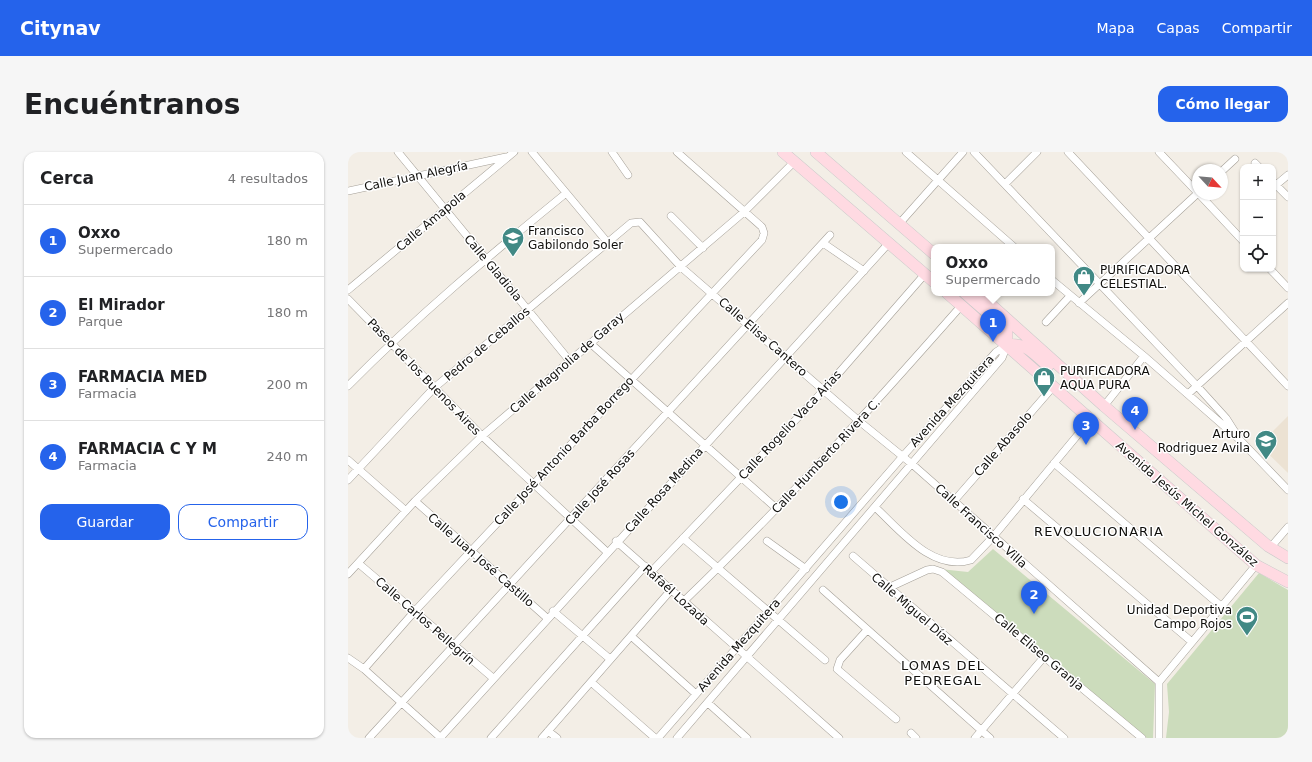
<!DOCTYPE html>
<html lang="es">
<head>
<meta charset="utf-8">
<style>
	:root { --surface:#fff; --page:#f6f6f6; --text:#202124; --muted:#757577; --line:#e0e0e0; --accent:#2563eb }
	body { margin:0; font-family:"DejaVu Sans",sans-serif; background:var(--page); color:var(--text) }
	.controls { position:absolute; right:12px; top:12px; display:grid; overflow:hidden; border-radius:8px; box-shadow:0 1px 3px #0004 }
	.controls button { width:36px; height:36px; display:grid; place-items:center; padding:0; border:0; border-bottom:1px solid var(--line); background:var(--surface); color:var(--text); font:20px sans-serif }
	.compass { position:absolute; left:844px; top:12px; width:36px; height:36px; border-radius:50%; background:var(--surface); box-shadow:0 1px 3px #0004; rotate:116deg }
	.you { position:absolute; left:493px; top:350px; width:14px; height:14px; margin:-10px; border:3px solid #fff; border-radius:50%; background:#1a73e8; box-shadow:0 0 0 6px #1a73e833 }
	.badge { display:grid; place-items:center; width:26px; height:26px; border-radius:50%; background:var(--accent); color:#fff; font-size:13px; font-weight:700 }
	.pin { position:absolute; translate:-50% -33px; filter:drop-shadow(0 1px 2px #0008) }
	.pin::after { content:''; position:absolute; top:21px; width:14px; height:12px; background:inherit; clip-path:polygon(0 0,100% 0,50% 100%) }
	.popup { position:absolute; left:583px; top:92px; width:124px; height:52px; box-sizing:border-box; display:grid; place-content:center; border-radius:8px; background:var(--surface); filter:drop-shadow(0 1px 3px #0005); font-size:13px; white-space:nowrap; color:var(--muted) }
	.popup b { font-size:15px; color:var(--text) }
	.popup::after { content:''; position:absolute; left:50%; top:100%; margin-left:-8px; border:8px solid transparent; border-top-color:var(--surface) }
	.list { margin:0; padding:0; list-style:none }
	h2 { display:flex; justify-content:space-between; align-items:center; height:52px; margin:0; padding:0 16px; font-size:17px }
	h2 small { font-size:13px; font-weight:400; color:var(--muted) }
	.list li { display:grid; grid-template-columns:26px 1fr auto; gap:12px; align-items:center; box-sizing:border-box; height:72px; padding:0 16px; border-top:1px solid var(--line) }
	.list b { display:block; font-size:15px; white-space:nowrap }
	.list p { margin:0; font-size:13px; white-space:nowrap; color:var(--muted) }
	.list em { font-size:13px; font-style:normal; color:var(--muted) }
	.actions { display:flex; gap:8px; padding:12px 16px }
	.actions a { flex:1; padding:9px 0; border:1px solid var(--accent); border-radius:12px; text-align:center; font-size:14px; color:var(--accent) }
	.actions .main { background:var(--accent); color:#fff }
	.icon { flex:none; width:22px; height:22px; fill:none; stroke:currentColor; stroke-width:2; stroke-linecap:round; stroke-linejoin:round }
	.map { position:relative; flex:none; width:940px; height:586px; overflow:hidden; border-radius:12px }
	header { display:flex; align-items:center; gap:24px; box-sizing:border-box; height:56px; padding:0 20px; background:var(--accent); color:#fff }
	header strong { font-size:19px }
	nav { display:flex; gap:22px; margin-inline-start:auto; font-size:14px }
	.intro { display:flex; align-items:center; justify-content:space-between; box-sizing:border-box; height:96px; padding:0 24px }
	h1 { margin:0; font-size:28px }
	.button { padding:10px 18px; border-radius:12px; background:var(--accent); color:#fff; font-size:14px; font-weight:700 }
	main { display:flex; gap:24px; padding:0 24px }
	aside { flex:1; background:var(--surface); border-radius:12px; box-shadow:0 1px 3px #0004 }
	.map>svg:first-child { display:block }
	.built { fill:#ece2d3 }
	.green { fill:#ccdcbc }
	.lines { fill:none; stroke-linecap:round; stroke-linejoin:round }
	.minor-casing { stroke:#a49f97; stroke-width:8 }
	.primary-casing { stroke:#cacaca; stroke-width:12 }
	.minor { stroke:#fff; stroke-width:7 }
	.primary { stroke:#ffdae2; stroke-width:11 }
	.labels { text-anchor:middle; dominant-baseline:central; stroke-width:3; stroke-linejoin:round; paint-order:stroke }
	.street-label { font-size:12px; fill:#100f0c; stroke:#fff }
	.poi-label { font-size:12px; fill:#100f0c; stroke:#fff; text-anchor:start }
	.neighbourhood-label { font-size:13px; letter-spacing:1px; fill:#100f0c; stroke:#fff }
</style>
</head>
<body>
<header>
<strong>Citynav</strong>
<nav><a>Mapa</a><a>Capas</a><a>Compartir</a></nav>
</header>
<div class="intro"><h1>Encuéntranos</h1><a class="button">Cómo llegar</a></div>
<main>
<aside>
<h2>Cerca<small>4 resultados</small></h2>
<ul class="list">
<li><span class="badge">1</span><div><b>Oxxo</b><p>Supermercado</p></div><em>180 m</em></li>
<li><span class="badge">2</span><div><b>El Mirador</b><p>Parque</p></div><em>180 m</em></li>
<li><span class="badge">3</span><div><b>FARMACIA MED</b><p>Farmacia</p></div><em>200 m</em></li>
<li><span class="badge">4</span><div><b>FARMACIA C Y M</b><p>Farmacia</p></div><em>240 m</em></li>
</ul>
<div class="actions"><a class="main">Guardar</a><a>Compartir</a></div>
</aside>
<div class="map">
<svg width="940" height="586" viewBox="0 0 940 586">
	<rect width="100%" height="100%" fill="#f3eee6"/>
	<path class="built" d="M 940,264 L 940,321 L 911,293 Z"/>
	<path class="green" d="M 645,397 L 807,532 L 805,586 L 799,586 L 592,417 L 620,420 Z
		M 911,421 L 940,438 L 940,586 L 818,586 L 821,560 L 819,532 Z"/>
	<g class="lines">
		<g class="minor-casing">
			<path id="minor" d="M 50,0 L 221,208
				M 184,0 L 260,91
				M 264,0 L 280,23
				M 558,0 L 666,95
				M 626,0 L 849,234 L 878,266 L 892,288
				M 720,0 L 940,234
				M 811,0 L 850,41
				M 907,11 L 911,15
				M 874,19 L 887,7
				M 925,30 L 940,45
				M 657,32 L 689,0
				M 928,33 L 940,23
				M 0,39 L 158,5
				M 851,42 L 895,89
				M 323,64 L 355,96
				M 551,72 L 615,0
				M 475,91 L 516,119
				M 922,117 L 940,136
				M 704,128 L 796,204 L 892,288 L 940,338
				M 0,138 L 166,0
				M 0,147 L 134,284 L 259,400
				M 731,151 L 850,41
				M 698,170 L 722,144
				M 242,191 L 429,357
				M 0,234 C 68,165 142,103 217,42
				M 840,242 L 940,151
				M 756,254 L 796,204
				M 0,308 L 58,359
				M 706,311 L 874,455
				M 0,328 L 86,236 L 283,71 L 292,70 L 333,115 L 511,269 L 564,312 L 811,530
				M 675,347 L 844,490
				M 67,349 L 199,466
				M 606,349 L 705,235
				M 527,355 C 552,378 584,420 623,408 L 645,385 L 742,268
				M 335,386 L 477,508
				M 268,389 L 491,586
				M 419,389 L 458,417
				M 922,396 L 940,375
				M 505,404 L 716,586
				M 10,411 L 145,526
				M 303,420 L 476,238 L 577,122
				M 0,422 L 67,349 L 134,284 L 396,60 L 446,10
				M 540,436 L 579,418 L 585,417 L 594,420 L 794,586
				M 475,438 L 642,586
				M 336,449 C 434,355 524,255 613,154
				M 205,459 L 262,507
				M 519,478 L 492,508 L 489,517 L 548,567
				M 283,484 L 348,542
				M 0,506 L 16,517 L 93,586
				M 16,517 L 66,460 L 414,88 L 416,81 L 414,75 L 329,0
				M 243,530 L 307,586
				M 360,551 L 399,586
				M 200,579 L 209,586
				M 563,581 L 568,586
				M 93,585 L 540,92
				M 21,586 L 482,83
				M 143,586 L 297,414
				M 194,586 L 323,438
				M 310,586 L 555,304 L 648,200 L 659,193
				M 329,586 L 654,206 L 659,193
				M 627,586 L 696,505
				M 811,586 L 811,530 L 908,413"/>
		</g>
		<g class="primary-casing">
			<path id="primary" d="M 435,0 L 586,130
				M 468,0 L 586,102
				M 599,141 L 908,413 L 940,430
				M 617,141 L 656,175 L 659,181 L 659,193 C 678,190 686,202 700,214
				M 630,141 L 756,254 L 920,394 L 940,406"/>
		</g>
		<use href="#minor" class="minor"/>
		<use href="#primary" class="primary"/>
	</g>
	<defs>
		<g id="school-pin" transform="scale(1.15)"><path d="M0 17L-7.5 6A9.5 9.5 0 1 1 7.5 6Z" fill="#418985" stroke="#fff"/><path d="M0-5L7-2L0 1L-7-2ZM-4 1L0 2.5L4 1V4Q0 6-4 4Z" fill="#fff"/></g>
		<g id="shop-pin" transform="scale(1.15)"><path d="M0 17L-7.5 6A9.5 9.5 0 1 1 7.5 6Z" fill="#418985" stroke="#fff"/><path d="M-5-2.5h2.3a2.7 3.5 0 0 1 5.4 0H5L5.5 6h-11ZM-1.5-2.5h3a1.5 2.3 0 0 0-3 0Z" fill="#fff"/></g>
		<g id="stadium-pin" transform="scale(1.15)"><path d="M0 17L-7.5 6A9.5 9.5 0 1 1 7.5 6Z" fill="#418985" stroke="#fff"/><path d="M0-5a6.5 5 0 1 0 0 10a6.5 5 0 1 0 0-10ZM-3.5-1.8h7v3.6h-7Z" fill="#fff"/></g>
	</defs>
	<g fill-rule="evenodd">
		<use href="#school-pin" x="165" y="86"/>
		<use href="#shop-pin" x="736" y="125"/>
		<use href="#shop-pin" x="696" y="226"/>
		<use href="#school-pin" x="918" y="289"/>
		<use href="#stadium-pin" x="899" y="465"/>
	</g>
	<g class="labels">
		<g class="street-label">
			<text transform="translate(68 24) rotate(-12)">Calle Juan Alegría</text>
			<text transform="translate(83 69) rotate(-40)">Calle Amapola</text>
			<text transform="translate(145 116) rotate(50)">Calle Gladiola</text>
			<text transform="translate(415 185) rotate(41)">Calle Elisa Cantero</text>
			<text transform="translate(139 192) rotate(-40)">Pedro de Ceballos</text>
			<text transform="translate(219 211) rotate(-41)">Calle Magnolia de Garay</text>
			<text transform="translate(76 225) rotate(46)">Paseo de los Buenos Aires</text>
			<text transform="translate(604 249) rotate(-48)">Avenida Mezquitera</text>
			<text transform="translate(442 273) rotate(-47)">Calle Rogelio Vaca Arias</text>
			<text transform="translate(655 292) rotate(-49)">Calle Abasolo</text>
			<text transform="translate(216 299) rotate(-47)">Calle José Antonio Barba Borrego</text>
			<text transform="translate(478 304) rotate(-47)">Calle Humberto Rivera C.</text>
			<text transform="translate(252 335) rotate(-48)">Calle José Rosas</text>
			<text transform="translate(316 338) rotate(-48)">Calle Rosa Medina</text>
			<text transform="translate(839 352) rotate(41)">Avenida Jesús Michel González</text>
			<text transform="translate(633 374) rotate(42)">Calle Francisco Villa</text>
			<text transform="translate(133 408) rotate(41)">Calle Juan José Castillo</text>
			<text transform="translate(328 443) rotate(42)">Rafaél Lozada</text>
			<text transform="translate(564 457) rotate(41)">Calle Miguel Díaz</text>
			<text transform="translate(77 469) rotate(41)">Calle Carlos Pellegrín</text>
			<text transform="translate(391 493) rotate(-49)">Avenida Mezquitera</text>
			<text transform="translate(691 500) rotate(40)">Calle Eliseo Granja</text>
		</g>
		<g class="poi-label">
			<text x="180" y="79">Francisco<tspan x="180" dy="14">Gabilondo Soler</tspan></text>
			<text x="752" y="118">PURIFICADORA<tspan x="752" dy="14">CELESTIAL.</tspan></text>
			<text x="712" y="219">PURIFICADORA<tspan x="712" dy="14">AQUA PURA</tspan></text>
			<text x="902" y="282" text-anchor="end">Arturo<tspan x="902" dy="14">Rodriguez Avila</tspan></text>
			<text x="884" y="458" text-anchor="end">Unidad Deportiva<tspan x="884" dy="14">Campo Rojos</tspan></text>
		</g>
		<g class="neighbourhood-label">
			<text x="751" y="379">REVOLUCIONARIA</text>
			<text x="595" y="513">LOMAS DEL<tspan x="595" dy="15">PEDREGAL</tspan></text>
		</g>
	</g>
</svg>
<div class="controls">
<button>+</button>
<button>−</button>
<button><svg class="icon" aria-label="locate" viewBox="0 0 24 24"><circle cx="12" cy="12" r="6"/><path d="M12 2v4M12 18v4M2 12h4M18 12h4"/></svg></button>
</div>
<svg class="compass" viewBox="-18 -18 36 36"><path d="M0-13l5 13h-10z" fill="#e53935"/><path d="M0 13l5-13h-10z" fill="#757577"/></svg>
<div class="you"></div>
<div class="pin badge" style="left:645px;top:190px">1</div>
<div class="popup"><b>Oxxo</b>Supermercado</div>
<div class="pin badge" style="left:686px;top:462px">2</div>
<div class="pin badge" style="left:738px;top:293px">3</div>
<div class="pin badge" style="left:787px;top:278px">4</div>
</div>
</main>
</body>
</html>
